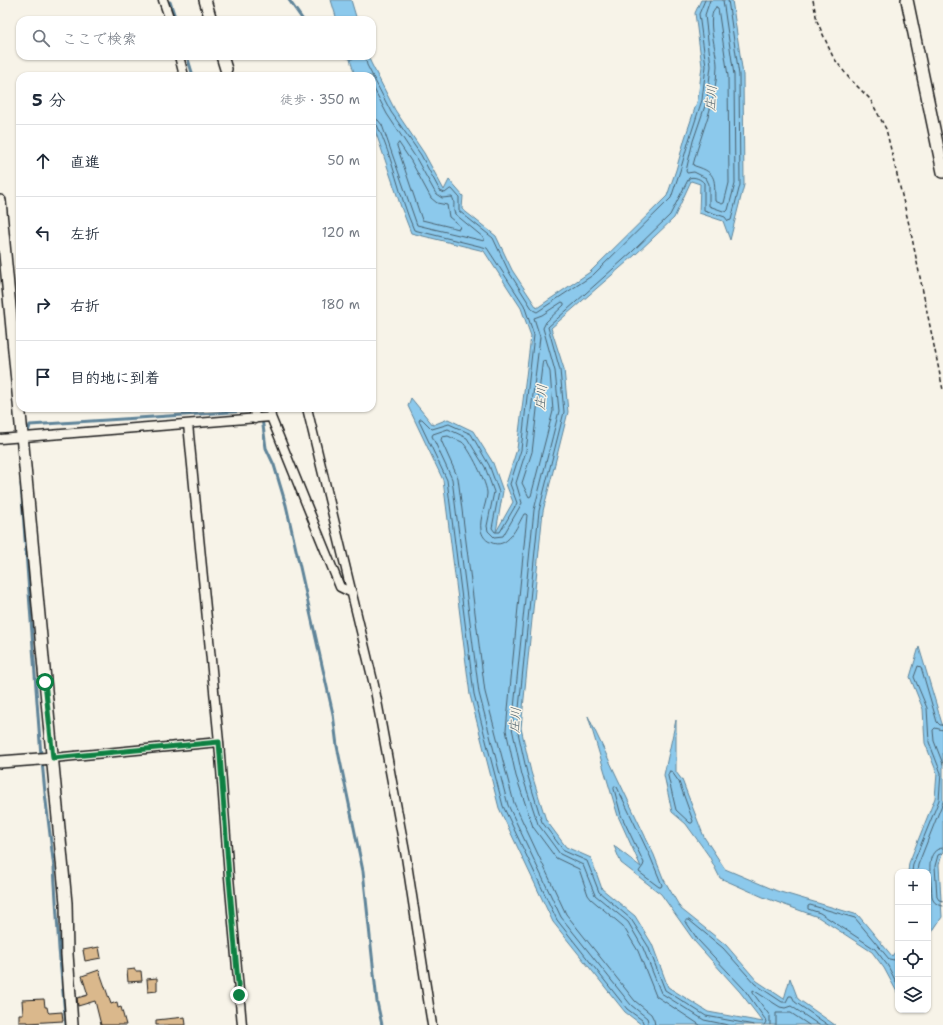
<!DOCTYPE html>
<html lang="ja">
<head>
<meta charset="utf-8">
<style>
	:root { --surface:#fff; --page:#f2f2f3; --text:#1f2937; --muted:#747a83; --line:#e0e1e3 }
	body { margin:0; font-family:"Shantell Sans","Klee One",sans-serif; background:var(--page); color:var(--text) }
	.controls { position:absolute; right:12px; bottom:12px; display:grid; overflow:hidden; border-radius:8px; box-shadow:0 1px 3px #0004 }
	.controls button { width:36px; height:36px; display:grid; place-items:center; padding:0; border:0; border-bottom:1px solid var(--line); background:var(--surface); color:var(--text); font:20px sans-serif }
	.stop { position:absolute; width:12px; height:12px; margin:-9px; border:3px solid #0b8043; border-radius:50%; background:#fff }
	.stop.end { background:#0b8043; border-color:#fff; box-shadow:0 1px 4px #0008 }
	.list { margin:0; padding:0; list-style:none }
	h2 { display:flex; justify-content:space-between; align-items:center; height:52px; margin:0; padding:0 16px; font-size:17px }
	h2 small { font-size:13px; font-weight:400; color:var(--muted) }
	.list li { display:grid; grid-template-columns:26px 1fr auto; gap:12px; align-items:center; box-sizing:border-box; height:72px; padding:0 16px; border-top:1px solid var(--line) }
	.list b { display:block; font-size:15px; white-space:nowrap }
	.list em { font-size:13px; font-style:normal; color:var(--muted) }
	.icon { flex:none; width:22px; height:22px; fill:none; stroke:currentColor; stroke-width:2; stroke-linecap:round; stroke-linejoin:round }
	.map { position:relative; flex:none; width:943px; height:1025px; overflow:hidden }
	.search { position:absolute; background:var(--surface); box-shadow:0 1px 3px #0004; left:16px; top:16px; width:360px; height:44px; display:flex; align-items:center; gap:10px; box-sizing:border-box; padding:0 14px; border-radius:12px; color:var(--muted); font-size:15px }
	.panel { position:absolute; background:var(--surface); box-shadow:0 1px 3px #0004; left:16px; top:72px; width:360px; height:340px; border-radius:12px }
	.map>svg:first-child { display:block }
	.water { fill:#8cc9ec; stroke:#5f8499 }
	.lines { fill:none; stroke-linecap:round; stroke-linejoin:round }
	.shore { stroke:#49616f; stroke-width:1 }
	.stream { stroke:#5f8499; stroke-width:3 }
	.building { fill:#dab88c; stroke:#1c1c1c }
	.street-casing { stroke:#1c1c1c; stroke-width:11 }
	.secondary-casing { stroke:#1c1c1c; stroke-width:14 }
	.path { stroke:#1c1c1c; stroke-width:1.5; stroke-dasharray:4 3; stroke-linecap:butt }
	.street { stroke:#f7f3e8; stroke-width:8 }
	.secondary { stroke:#f7f3e8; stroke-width:11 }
	.route { stroke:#0b8043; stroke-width:5 }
	.labels { text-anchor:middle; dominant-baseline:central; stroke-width:3; stroke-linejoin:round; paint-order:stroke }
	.water-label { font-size:13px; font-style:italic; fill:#435965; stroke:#f7f3e8 }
</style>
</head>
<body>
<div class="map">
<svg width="943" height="1025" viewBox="0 0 943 1025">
	<rect width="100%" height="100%" fill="#f7f3e8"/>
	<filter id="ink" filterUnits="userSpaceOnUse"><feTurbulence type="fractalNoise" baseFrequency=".025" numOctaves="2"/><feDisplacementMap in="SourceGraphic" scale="8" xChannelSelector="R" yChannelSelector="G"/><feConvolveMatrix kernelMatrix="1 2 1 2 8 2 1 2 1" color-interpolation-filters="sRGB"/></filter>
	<g filter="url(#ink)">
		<path class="water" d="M 331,0 L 351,0 L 357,20 L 337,20 Z
			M 701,0 L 732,0 L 743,75 L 744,185 L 730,240 L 723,221 L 699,213 L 700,184 L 691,181 L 674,218 L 635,255 L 551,328 L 564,369 L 568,412 L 543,511 L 521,728 L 531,772 L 546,820 L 566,847 L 591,858 L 602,889 L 635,916 L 652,944 L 668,987 L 708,1012 L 763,1022 L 740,992 L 695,942 L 661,894 L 621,863 L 614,846 L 641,867 L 618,816 L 588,716 L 654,855 L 663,878 L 681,909 L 726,945 L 757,981 L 784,999 L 790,978 L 798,999 L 835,1025 L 642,1025 L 625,1012 L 553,922 L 499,808 L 470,695 L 443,480 L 408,406 L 411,398 L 433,425 L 448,419 L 473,431 L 493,463 L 503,491 L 496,532 L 513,502 L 506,484 L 517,449 L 531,336 L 521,308 L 484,251 L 411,233 L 401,207 L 378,139 L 372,123 L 372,76 L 355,76 L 349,56 L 368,56 L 371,63 L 395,110 L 424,153 L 444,190 L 449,180 L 463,196 L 462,209 L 496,236 L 512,270 L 537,308 L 590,272 L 667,196 L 676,170 L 685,138 L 698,99 L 702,66 L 695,13 Z
			M 919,647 L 943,727 L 943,850 L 939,865 L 942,917 L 928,938 L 928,872 L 908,872 L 909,863 L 935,798 L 937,773 L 925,743 L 923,709 L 910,677 Z
			M 676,720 L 676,772 L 682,780 L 704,837 L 725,869 L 777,891 L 858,915 L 892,956 L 898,948 L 898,994 L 884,968 L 872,952 L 818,917 L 763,897 L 720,878 L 709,856 L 686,824 L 672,812 L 664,775 Z"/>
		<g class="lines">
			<path class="shore" d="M 710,0 L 705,15 L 711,66 L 707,100 L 693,141 L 686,171 L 687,173 L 694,172 L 706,178 L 709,184 L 709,206 L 726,212 L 728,210 L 735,184 L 734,75 L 723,0
				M 728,0 L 739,75 L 740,185 L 731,220 L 728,221 L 725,217 L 704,210 L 704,183 C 701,179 694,176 689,178 L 670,215 L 632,252 L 548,327 L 560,370 L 564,412 L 539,511 L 517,728 L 527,773 L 542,822 L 564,851 L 587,861 L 599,892 L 631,919 L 648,946 L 665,990 L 706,1016 L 754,1025
				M 716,7 L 718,8 L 728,76 L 729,183 L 724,203 L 722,204 L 715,201 C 714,180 718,173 695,166 L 693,165 C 701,132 717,101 717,66 C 717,51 705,17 716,7 Z
				M 365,56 L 367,65 L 391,112 L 421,155 L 440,191 L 445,193 L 450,189 L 452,189 L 459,197 L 459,211 L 493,238 L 509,272 L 533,310 L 537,312 L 593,275 L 671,198 L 680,171 L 689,140 L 702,100 L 706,66 L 699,14 L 705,0
				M 372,85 L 387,114 L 416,158 L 436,194 L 442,198 L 452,197 C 456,202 452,209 455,214 L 484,238 L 484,241 L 417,225 L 382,125 L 378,120 L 372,118
				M 372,124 L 377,125 C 393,158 399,196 414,230 L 487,248 L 524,305 L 534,335 L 521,450 L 510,484 L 517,503 L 500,532 L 495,532 L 492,528 L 499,492 L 489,465 L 471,434 L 449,424 L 432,429 L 422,419 L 420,419 L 419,421 L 447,480 L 474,694 L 503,806 L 557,920 L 627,1009 L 642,1020 L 644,1025
				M 399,143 L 411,161 L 431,198 L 437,203 L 447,205 L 449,217 L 460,226 L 459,229 L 422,220 L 397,146 Z
				M 543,361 L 546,362 L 550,372 L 553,411 L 531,496 L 529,497 L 522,483 L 532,452 Z
				M 943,730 L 935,728 L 933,730 L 934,741 L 943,764
				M 670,771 L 672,772 L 679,782 L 693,821 L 692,823 L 690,823 L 676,810 L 668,776 Z
				M 615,786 L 617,787 L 650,856 L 662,885 L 661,887 L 659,887 L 639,872 L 640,870 L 643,866 L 644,863 L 621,815 L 614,789 Z
				M 943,848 C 926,849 930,872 931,883 C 932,888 931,895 933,900 C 935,904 939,905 943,906
				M 943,853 L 938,855 L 935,866 L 937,897 L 939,900 L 943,901
				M 912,872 L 913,864 L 939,800 L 941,773 L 929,742 L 927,708 L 914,677 L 918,666 L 921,667 L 937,722 L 940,725 L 943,725
				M 917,872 L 918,865 L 943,802
				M 898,955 L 894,960 L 889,959 L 855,918 L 810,905 L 808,906 L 808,909 L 820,913 L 875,949 L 888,966 L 898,986
				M 649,1025 L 647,1018 L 631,1005 L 561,917 L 508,805 L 479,693 L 452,479 L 432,436 L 433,434 L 448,429 L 467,438 L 485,467 L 494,492 L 487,526 L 488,531 L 494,537 L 503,536 L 522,503 L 516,483 L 526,451 L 531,411 L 540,337 L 534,318 L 542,315 L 562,302 L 564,303 L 564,305 L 546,322 L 543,328 L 555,371 L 559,411 L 534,510 L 512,728 L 522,775 L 538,824 L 560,854 L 583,865 L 595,895 L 628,922 L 643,948 L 661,993 L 704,1020 L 728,1025
				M 655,1025 L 654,1020 L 651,1014 L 635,1001 L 566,914 L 514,803 L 485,692 L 458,478 L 441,440 L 442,437 L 448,436 C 452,438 458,440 462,442 C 469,447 488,485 487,494 C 486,506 479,518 481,530 C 482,535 485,540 490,542 C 508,551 517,526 524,514 L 526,514 L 527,515 L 506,730 L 516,776 L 533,827 L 556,858 L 579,869 L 588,895 L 591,899 L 623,926 L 638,951 L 656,996 L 700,1025
				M 764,1025 L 766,1022 L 765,1019 L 744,989 L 698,940 L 686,922 L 686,920 L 689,920 L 723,948 L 755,984 L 782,1002 L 786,1002 L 789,996 L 792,996 L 795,1002 L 828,1025
				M 770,1025 L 770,1016 L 753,993 L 753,990 L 780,1007 L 785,1008 L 791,1006 L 819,1025
				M 776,1025 L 776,1013 L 791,1013 L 809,1025"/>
			<path class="stream" d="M 289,0 L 303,20
				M 166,2 L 170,2 L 176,20
				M 187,56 L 193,76
				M 344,56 L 352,58
				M 262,418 L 266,448 L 274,465 L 286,505 L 333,714 L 337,746 L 363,871 L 377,1002 L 382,1025
				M 27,436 L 30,425 L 261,410
				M 21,484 L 41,756
				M 42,761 L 45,793 L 54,868 L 59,949 L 66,1025"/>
		</g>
		<path class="building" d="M 99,947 L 101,958 L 85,961 L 83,950 Z
			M 135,969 L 135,971 L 141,971 L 142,981 L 128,982 L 127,970 Z
			M 99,970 L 111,1004 L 117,1002 L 118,1008 L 121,1007 L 126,1025 L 101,1025 L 95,1001 L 78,1006 L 77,998 L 88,995 L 82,976 Z
			M 157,978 L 157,991 L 148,992 L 147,979 Z
			M 44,999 L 45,1007 L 47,1007 L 48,1012 L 49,1013 L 62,1012 L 63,1021 L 28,1023 L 28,1022 L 19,1022 L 19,1014 L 23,1014 L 22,1000 Z
			M 185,1017 L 186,1025 L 156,1025 L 156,1020 Z"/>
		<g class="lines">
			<g class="street-casing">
				<path id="street" d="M 163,0 L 170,20
					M 179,56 L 184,76
					M 254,408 L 255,419
					M 270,408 L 271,417
					M 307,408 L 374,685 L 406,857 L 432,1025
					M 188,424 L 219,742 L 229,877 L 242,1025
					M 0,439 L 271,417 L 340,587 L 352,593
					M 53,758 L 219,742"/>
			</g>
			<g class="secondary-casing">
				<path id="secondary" d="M 205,0 L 211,20
					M 907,0 L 943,172
					M 222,56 L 226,69
					M 0,201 L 66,903 L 67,954 L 72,1025
					M 0,762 L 53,758"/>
			</g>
			<path class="path" d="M 813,0 L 817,21 L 833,57 L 849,78 L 870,99 L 886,129 L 911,233 L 943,390"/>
			<use href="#street" class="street"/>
			<use href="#secondary" class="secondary"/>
		</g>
	</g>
	<g class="lines" filter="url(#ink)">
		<path class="route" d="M 45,682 L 53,758 L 219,742 L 229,877 L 239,995"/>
	</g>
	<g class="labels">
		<g class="water-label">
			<text transform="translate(711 98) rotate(-86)">庄川</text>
			<text transform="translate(541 397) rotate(-85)">庄川</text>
			<text transform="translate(515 720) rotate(-86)">庄川</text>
		</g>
	</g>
</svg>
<div class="controls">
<button>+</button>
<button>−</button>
<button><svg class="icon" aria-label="locate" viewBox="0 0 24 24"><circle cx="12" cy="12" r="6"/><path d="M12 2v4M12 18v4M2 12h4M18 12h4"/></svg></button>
<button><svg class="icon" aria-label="layers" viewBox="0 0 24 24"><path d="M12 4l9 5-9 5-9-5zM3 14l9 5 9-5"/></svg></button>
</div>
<div class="stop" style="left:45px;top:682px"></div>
<div class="stop end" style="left:239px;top:995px"></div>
<div class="search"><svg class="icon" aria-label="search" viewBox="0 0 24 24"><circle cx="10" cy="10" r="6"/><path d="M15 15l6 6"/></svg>ここで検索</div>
<section class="panel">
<h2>5 分<small>徒歩 · 350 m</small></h2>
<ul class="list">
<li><svg class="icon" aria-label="ahead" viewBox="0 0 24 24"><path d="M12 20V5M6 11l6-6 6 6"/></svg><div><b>直進</b></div><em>50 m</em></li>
<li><svg class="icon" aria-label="left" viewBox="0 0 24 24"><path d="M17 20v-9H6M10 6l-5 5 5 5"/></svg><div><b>左折</b></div><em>120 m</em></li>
<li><svg class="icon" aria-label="right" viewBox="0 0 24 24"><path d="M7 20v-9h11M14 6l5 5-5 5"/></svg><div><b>右折</b></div><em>180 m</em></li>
<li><svg class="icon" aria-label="arrive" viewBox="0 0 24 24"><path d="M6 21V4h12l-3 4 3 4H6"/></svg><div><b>目的地に到着</b></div></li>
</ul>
</section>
</div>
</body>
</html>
